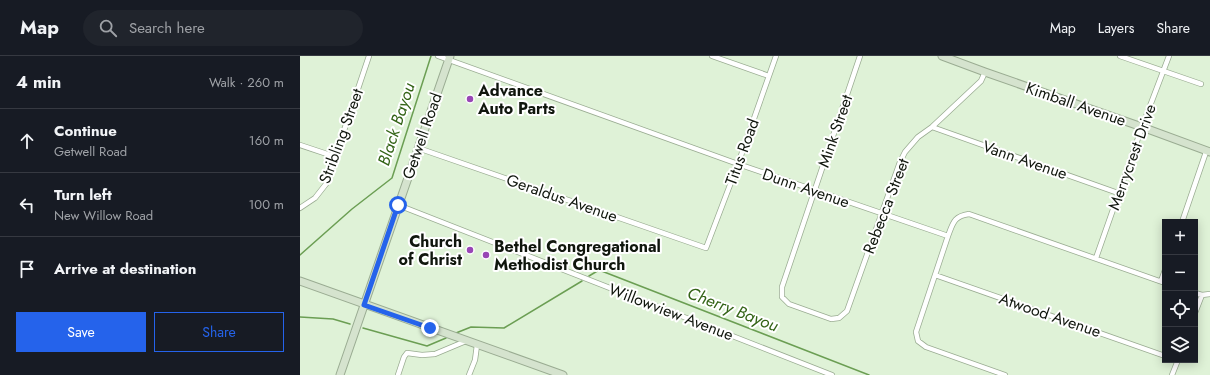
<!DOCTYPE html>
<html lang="en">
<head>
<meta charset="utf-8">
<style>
	:root { --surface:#171b24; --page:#20242c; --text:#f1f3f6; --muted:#9ea1a6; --line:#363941; --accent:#2563eb }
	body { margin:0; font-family:Jost,sans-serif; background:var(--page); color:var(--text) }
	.controls { position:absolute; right:12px; bottom:12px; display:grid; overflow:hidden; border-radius:0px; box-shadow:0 2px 10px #0003 }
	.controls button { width:36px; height:36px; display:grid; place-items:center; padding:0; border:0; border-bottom:1px solid var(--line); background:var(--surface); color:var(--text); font:20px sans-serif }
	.stop { position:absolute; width:12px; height:12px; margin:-9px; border:3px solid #2563eb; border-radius:50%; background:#fff }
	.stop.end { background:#2563eb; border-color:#fff; box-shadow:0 1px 4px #0008 }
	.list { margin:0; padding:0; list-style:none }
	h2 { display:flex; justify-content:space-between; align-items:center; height:52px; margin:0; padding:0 16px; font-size:17px }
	h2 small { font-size:13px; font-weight:400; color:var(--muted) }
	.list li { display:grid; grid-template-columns:26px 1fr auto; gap:12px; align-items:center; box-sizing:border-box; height:64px; padding:0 16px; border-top:1px solid var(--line) }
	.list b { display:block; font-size:15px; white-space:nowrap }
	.list p { margin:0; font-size:13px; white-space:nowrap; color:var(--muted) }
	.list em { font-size:13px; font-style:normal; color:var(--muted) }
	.actions { display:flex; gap:8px; padding:12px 16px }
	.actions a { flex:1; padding:9px 0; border:1px solid var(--accent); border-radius:0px; text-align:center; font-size:14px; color:var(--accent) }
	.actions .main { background:var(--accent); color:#fff }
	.icon { flex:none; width:22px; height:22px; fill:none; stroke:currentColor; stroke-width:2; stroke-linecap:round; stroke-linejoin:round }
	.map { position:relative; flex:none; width:910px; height:319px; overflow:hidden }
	header { display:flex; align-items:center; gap:24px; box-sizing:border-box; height:56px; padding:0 20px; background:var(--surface); border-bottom:1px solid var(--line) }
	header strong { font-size:19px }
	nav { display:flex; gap:22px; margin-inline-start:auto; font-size:14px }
	.search { width:280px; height:36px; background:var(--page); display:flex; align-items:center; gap:10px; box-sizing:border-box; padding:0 14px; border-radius:22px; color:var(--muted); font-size:15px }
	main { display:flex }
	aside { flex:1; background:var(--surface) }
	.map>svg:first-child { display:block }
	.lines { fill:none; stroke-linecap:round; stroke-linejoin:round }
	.stream { stroke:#6b9e53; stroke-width:1.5 }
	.street-casing { stroke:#9aac92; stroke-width:6 }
	.secondary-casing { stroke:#9aac92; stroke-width:9 }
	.street { stroke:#fff; stroke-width:4.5 }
	.secondary { stroke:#d5e3ce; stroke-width:7 }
	.route { stroke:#2563eb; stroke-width:5 }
	.poi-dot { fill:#9846b5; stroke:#fff; stroke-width:1.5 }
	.labels { text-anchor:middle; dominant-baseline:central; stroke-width:4; stroke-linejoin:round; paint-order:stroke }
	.poi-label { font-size:16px; font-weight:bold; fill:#10160d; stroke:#fff; text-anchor:start }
	.street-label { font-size:16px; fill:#10160d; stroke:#fff }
	.water-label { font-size:17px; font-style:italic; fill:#346417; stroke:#fff }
</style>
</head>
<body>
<header>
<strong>Map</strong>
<div class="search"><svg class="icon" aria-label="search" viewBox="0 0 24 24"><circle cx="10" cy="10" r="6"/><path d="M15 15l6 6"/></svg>Search here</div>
<nav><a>Map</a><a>Layers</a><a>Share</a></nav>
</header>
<main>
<aside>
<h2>4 min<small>Walk · 260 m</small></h2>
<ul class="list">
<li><svg class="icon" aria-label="ahead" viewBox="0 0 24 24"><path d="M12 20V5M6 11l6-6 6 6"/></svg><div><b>Continue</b><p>Getwell Road</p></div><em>160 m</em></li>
<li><svg class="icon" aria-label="left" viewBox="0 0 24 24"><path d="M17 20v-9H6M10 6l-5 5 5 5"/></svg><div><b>Turn left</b><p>New Willow Road</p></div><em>100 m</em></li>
<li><svg class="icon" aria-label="arrive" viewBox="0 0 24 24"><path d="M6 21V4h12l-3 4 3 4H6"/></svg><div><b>Arrive at destination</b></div></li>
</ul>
<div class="actions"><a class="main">Save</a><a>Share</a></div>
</aside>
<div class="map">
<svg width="910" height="319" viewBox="0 0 910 319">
	<rect width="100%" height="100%" fill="#dff2d7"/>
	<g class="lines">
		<path class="stream" d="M 0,199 L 52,153 L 92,122 L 131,0
			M 289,220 L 299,214 L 569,319
			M 0,261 L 33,263 L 50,268
			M 63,272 L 127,290 L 146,282
			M 156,277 L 171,271 L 204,272 L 282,225"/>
		<g class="street-casing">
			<path id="street" d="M 138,0 L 438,108 L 648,180
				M 412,0 L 469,20
				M 560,0 L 482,231 L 482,241 L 489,248 L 531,263 L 539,262 L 547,255 L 600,106 L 605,96 L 618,81 L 632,71 L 681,25 L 685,16
				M 820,0 L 901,28
				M 632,71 L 818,137
				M 0,89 L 36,101
				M 118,92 L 406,192 L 438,108 L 476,0
				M 98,149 L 532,319
				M 0,152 L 15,142 L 26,128 L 69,0
				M 882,166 L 906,96
				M 796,202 L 842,71 L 869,0
				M 635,219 L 865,300
				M 861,225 L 865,214
				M 895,237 L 902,239 L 910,238
				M 895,257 L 902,239
				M 98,319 L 104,301 L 107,297 L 122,299 L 135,298 L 166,285
				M 169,319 L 175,304 L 177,289
				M 705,319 L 626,291 L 618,285 L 616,276 L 648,180 C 653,167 654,160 669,158 L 865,227
				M 872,319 L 878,304"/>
		</g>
		<g class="secondary-casing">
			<path id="secondary" d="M 642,0 L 685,16 L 842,71 L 910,96
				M 0,225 L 263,319
				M 40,319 L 150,0"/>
		</g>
		<use href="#street" class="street"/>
		<use href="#secondary" class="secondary"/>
	</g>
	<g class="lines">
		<path class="route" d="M 98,149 L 64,249 L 130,272"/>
	</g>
	<g class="poi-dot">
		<circle cx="170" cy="43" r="4"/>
		<circle cx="170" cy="194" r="4"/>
		<circle cx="186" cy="199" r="4"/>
	</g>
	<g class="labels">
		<g class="poi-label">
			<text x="178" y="34">Advance<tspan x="178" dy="18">Auto Parts</tspan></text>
			<text x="162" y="185" text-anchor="end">Church<tspan x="162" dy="18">of Christ</tspan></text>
			<text x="194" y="190">Bethel Congregational<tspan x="194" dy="18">Methodist Church</tspan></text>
		</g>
		<g class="street-label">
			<text transform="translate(776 48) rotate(19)">Kimball Avenue</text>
			<text transform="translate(535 75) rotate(-71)">Mink Street</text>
			<text transform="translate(41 80) rotate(-70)">Stribling Street</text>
			<text transform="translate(122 80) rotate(-71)">Getwell Road</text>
			<text transform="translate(442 96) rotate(-70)">Titus Road</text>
			<text transform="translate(832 101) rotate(-70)">Merrycrest Drive</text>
			<text transform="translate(725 104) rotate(19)">Vann Avenue</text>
			<text transform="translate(506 132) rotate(19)">Dunn Avenue</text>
			<text transform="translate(262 142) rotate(19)">Geraldus Avenue</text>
			<text transform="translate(586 150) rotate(-69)">Rebecca Street</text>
			<text transform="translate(371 256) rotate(21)">Willowview Avenue</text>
			<text transform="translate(750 259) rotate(19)">Atwood Avenue</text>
		</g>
		<g class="water-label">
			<text transform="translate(96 68) rotate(-72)">Black Bayou</text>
			<text transform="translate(433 253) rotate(21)">Cherry Bayou</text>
		</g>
	</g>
</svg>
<div class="controls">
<button>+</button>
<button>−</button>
<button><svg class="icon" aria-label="locate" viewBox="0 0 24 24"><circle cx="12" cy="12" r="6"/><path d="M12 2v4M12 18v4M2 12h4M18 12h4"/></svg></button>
<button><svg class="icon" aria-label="layers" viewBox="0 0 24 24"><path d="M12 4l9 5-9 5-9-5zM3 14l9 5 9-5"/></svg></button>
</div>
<div class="stop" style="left:98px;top:149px"></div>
<div class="stop end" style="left:130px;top:272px"></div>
</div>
</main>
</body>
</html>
